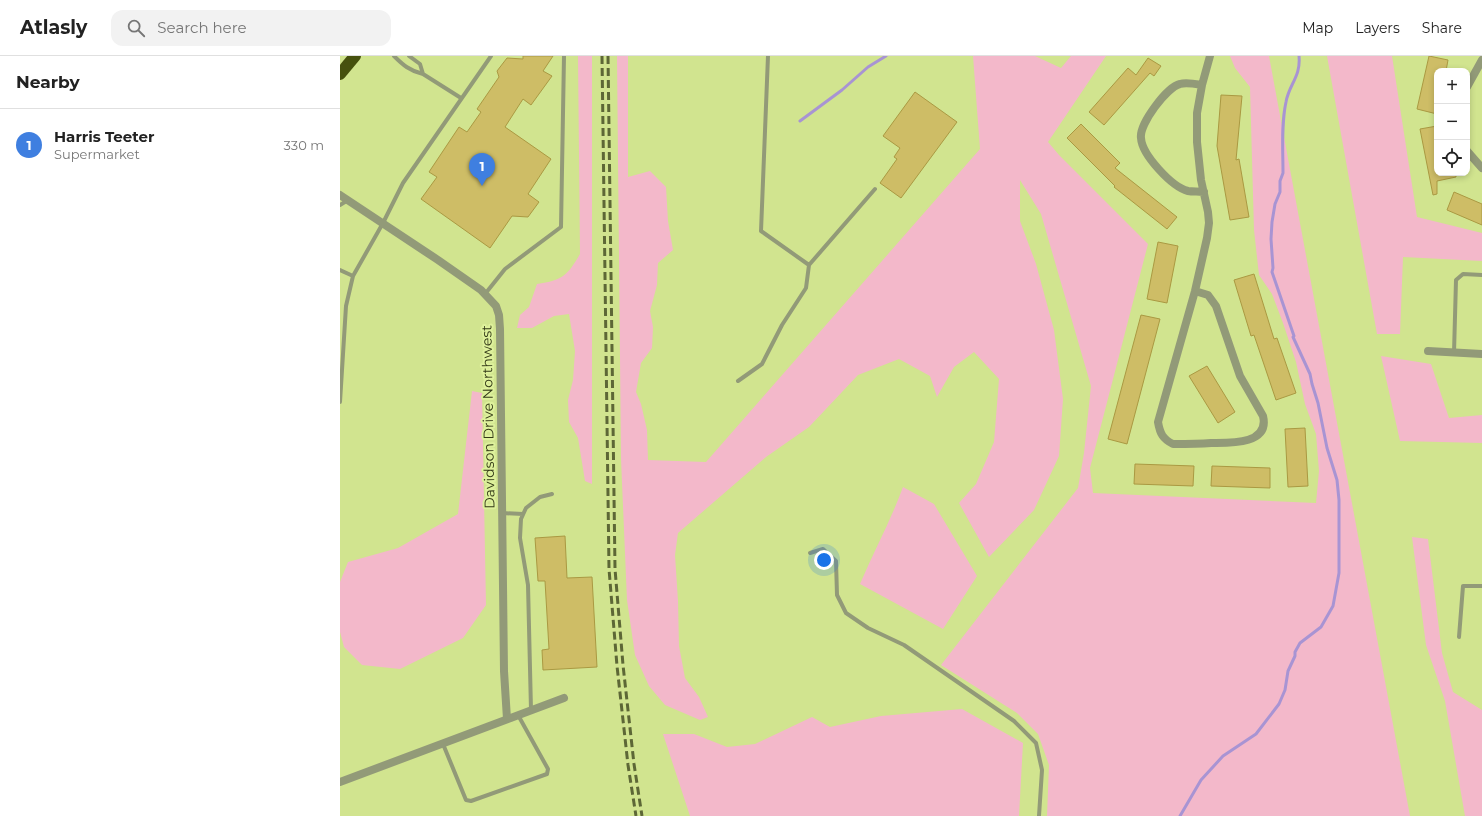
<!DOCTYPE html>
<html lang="en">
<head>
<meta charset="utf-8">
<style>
	:root { --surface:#fff; --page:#f2f2f2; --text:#222; --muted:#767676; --line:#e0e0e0; --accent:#8b5bd4 }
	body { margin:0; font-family:Montserrat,sans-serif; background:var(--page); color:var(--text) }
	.controls { position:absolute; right:12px; top:12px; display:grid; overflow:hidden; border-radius:8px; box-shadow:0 2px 6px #0003 }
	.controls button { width:36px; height:36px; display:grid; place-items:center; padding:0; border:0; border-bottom:1px solid var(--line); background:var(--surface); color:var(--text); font:20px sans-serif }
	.you { position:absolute; left:484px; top:504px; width:14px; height:14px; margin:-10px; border:3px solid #fff; border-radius:50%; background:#1a73e8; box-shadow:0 0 0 6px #1a73e833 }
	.badge { display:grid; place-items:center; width:26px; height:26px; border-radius:50%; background:var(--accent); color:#fff; font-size:13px; font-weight:700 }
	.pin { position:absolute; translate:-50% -33px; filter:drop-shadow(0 1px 2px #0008) }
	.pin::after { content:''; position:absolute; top:21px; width:14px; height:12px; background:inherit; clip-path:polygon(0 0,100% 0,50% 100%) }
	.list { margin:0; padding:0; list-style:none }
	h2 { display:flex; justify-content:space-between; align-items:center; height:52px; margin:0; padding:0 16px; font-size:17px }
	h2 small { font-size:13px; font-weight:400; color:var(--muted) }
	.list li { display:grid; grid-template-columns:26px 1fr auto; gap:12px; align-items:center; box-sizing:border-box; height:72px; padding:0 16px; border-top:1px solid var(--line) }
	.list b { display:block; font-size:15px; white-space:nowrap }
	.list p { margin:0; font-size:13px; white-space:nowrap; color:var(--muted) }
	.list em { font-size:13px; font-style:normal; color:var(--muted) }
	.icon { flex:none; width:22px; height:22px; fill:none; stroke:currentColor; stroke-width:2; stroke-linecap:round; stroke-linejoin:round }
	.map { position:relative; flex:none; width:1142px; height:760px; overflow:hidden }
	header { display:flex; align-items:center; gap:24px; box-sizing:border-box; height:56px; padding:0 20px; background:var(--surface); border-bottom:1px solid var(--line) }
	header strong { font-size:19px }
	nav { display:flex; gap:22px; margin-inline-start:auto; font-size:14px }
	.search { width:280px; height:36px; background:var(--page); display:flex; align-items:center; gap:10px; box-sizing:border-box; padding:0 14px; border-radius:12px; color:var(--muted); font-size:15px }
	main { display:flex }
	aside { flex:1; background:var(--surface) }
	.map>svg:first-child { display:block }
	.green { fill:#f3b8ca }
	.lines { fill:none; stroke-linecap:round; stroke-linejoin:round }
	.stream { stroke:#a894d3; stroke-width:3 }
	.building { fill:#cebd66; stroke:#aa9942 }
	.lane { stroke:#929a78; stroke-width:4 }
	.street { stroke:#929a78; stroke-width:8 }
	.highway { stroke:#46510e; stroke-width:12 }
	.rail { stroke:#5d6736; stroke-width:3; stroke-dasharray:8 4; stroke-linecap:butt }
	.labels { text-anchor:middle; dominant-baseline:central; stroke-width:4; stroke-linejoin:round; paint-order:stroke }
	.street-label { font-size:14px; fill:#323916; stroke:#def19c }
</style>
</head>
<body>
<header>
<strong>Atlasly</strong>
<div class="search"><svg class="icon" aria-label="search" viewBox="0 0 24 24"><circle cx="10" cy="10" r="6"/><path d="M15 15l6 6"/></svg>Search here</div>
<nav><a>Map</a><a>Layers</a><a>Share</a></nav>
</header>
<main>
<aside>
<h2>Nearby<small></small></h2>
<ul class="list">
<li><span class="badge" style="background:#3f7fe0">1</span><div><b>Harris Teeter</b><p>Supermarket</p></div><em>330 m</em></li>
</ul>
</aside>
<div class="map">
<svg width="1142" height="760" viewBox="0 0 1142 760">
	<rect width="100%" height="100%" fill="#d1e48f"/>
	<path class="green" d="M 238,0 L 252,0 L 252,428 L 245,425 L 238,382 L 229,366 L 228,344 L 233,324 L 235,295 L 229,258 L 214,260 L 192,272 L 177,272 L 180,259 L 189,251 L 197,228 C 223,224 227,220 240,198 Z
		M 277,0 L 288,0 L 288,121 L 310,115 L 326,131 L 328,165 L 333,194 L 318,207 L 317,229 L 310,255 L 313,271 L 312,292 L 301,307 L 296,336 L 301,348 L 307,374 L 308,404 L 366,406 L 640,93 L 633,0 L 695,0 L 721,12 L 731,0 L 766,0 L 708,86 L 719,99 L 808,188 L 750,412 L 753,437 L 976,447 L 979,415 L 976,378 L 965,348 L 956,306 L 943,267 L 932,238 L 919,219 L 914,174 L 910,31 L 895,12 L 890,0 L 929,0 L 1070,760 L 707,760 L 709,709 L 698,678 L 677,657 L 601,609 L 738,432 L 744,397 L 751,330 L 701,158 L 680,124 L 680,165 L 696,208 L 714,274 L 723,343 L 719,400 L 694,454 L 649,501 L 619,447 L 636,428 L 654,386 L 659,323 L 634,296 L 614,311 L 597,341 L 590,320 L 559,303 L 518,319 L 469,371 L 426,401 L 338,477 L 335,499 L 338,545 L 339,590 L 345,622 L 359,641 L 368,661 L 360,664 L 325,649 L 309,630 L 295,599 L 287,544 L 281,403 Z
		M 987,0 L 1052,0 L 1077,161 L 1142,177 L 1142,205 L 1063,201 L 1060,278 L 1037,278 Z
		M 1041,300 L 1091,308 L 1109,362 L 1142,359 L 1142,387 L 1060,385 Z
		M 132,335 L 142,337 L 146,549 L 123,582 L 60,613 L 22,609 L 4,591 L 0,576 L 0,526 L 8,506 L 58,492 L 118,458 Z
		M 563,431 L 594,448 L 637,520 L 603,573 L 520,528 C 534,495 551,464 563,431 Z
		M 1072,481 L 1088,483 L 1102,597 L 1113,636 L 1142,654 L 1142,760 L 1125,760 L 1105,645 L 1086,589 Z
		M 622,653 L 683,687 L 679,760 L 350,760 L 323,678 L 354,678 L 387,691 L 415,688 L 472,661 L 490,671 L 541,660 Z"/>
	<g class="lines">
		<path class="stream" d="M 460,65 L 502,34 L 528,11 L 546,0
			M 840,760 L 861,724 L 883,700 L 916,678 L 939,648 L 945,634 L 948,615 L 955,600 L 955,596 L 960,587 L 981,571 L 993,550 L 999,517 L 999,444 L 997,424 L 987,392 L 978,347 L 972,328 L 970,318 L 953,281 L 954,280 L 932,216 L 933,212 L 931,183 L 932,166 L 935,148 L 940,136 L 940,125 L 943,117 C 943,94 941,69 946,46 C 949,28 961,21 959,0"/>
	</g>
	<path class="building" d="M 183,0 L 213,0 L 203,15 L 212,20 L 191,49 L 183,43 L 165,71 L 211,103 L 188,138 L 199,146 L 188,161 L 172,160 L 150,192 L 81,143 L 97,121 L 89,116 L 119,71 L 127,76 L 141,56 L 137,53 L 159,21 L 157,15 L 167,2 L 183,3 Z
		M 1089,0 L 1108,4 L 1106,15 L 1097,15 L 1097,58 L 1077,53 Z
		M 808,2 L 821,10 L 814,20 L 810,17 L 764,69 L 749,56 L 788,12 L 796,19 Z
		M 575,36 L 617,66 L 561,142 L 540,127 L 557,103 L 554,101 L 560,92 L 543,80 Z
		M 881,39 L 902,40 L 896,104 L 899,103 L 909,161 L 890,164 L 877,90 Z
		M 741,68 L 780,107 L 775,112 L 837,161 L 827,173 L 774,131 L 775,130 L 727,82 Z
		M 1097,70 L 1097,117 L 1116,117 L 1116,121 L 1097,125 L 1097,138 L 1093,139 L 1080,73 Z
		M 1114,136 L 1142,148 L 1142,169 L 1107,154 Z
		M 818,186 L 838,190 L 827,247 L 807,243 Z
		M 914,218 L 934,283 L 937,282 L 956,337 L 936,344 L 914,279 L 911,280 L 894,224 Z
		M 801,259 L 820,263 L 787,388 L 768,383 Z
		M 867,310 L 895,356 L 878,367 L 849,320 Z
		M 965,372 L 968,430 L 948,431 L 945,373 Z
		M 795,408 L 854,410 L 853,430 L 794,428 Z
		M 872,410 L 930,412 L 930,432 L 871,430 Z
		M 225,480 L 227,522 L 252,521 L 257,611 L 203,614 L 202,594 L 209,593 L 205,525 L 198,525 L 195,482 Z"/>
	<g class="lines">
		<path class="lane" d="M 54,0 C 63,9 70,15 83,18 L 80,8 L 69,0
			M 83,18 L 121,42
			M 0,149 L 8,144
			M 469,209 L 535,133
			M 0,214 L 13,220
			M 145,238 L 165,213 L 221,171 L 224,0
			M 1114,297 L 1116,224 L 1123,218 L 1142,219
			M 398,325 L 422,308 L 442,269 L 466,232 L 469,209 L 421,175 L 428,0
			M 0,346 L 6,250 L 13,220 L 43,167 L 63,127 L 151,0
			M 162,457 L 183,458
			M 470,497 L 483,493 L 496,505 L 497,539 L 506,557 L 528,572 L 564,589 L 674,665 L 696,687 L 702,714 L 699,760
			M 1119,581 L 1123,530 L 1142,530
			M 191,654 L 188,529 L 180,482 L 181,463 L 186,452 L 200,441 L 212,438
			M 103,688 L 126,744 L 131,745 L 207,718 L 208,713 L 178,659"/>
		<path class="street" d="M 862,29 C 856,28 846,26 840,28 C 827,31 799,68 801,82 C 802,99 832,131 848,135 C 853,136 859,135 864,136
			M 1127,31 L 1142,4
			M 1127,95 L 1142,112
			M 0,139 L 98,204 L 141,234 L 156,250 L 159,259 L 160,273 L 164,615 L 167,663
			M 855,235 L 868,239 L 876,250 L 900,320 L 923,360 C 930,389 889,387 871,387 C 858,388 846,388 833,388 C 823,383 820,378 818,366 L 855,235 L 867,182 L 869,167 L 868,156 L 861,124 L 857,86 L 857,57 L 862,29 L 870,0
			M 1088,295 L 1142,298
			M 0,726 L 224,642"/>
		<path class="highway" d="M 0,18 L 15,0"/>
		<path class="rail" d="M 262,0 L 269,513 L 277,610 L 288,709 L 296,760
			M 268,0 L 275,513 L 283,609 L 294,708 L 302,760"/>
	</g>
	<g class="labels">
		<g class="street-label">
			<text transform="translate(148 361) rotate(-91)">Davidson Drive Northwest</text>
		</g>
	</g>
</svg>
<div class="controls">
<button>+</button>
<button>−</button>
<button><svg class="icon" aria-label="locate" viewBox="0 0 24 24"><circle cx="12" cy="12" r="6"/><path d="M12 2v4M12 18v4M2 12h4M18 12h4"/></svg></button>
</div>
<div class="you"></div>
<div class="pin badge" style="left:142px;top:130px;background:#3f7fe0">1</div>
</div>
</main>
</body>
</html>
